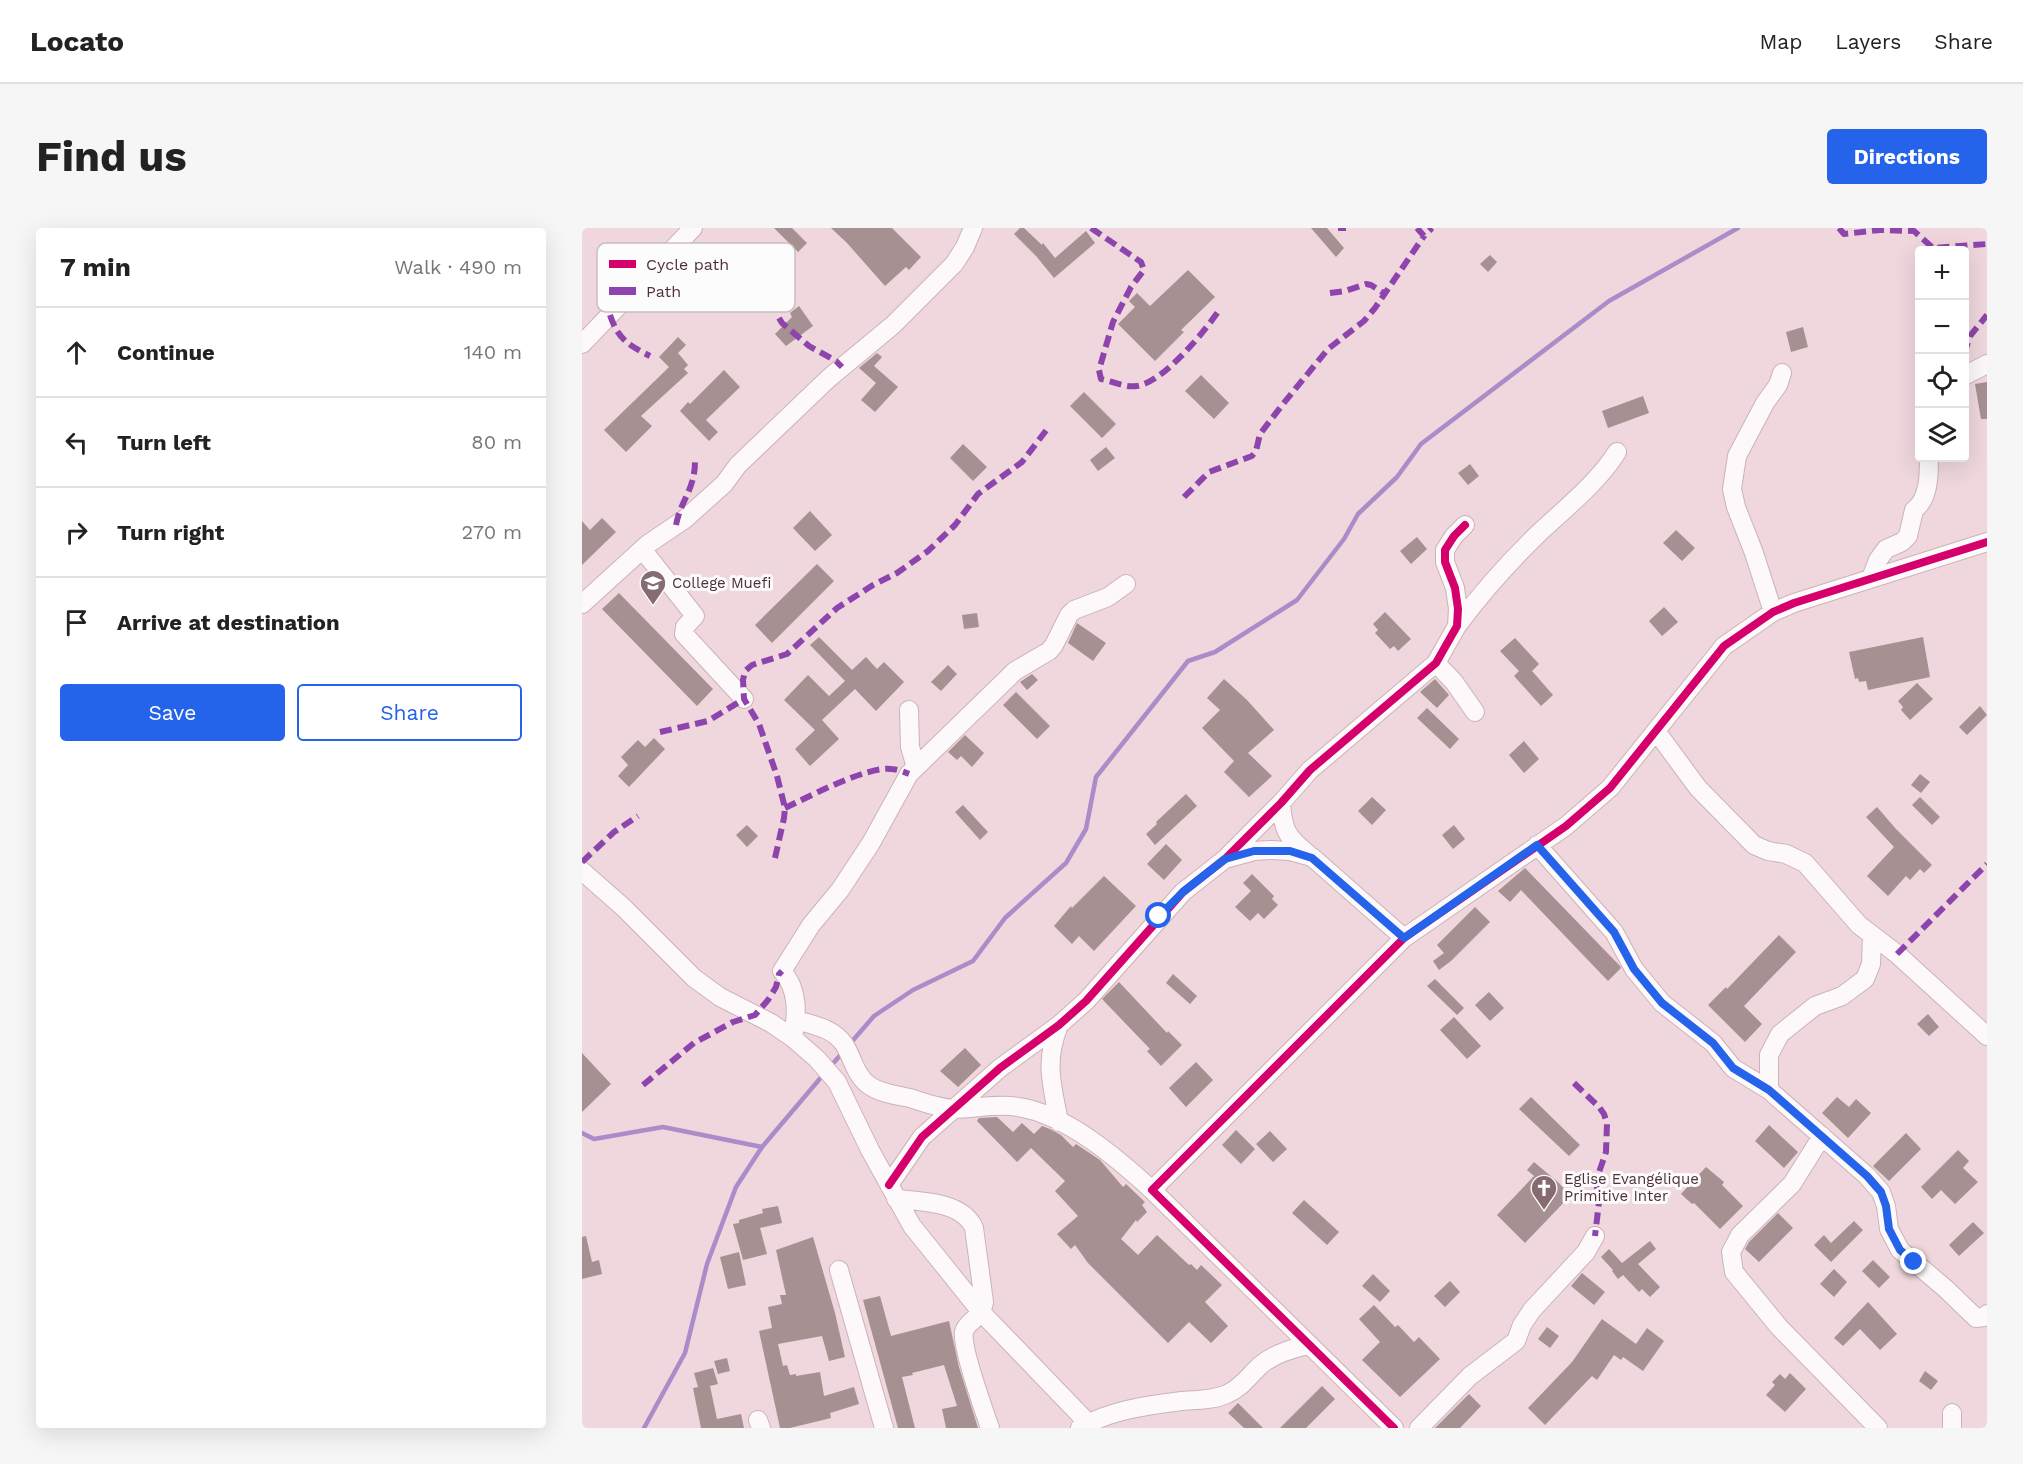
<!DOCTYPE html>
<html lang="en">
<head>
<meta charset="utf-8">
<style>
	:root { --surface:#fff; --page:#f6f6f6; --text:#222; --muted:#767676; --line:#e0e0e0; --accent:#2563eb }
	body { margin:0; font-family:"Work Sans",sans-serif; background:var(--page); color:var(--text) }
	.controls { position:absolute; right:18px; top:18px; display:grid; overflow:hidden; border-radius:6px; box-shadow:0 6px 24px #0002 }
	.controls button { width:54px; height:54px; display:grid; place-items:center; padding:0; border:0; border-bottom:2px solid var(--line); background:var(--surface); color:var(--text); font:30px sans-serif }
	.stop { position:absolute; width:18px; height:18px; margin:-14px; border:4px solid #2563eb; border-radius:50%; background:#fff }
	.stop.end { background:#2563eb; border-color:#fff; box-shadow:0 2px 6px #0008 }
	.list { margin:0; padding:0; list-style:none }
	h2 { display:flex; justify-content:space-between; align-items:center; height:78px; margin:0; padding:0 24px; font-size:26px }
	h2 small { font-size:20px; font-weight:400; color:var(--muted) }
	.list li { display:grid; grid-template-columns:39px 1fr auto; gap:18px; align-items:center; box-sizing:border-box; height:90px; padding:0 24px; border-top:2px solid var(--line) }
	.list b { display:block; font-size:22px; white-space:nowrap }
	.list em { font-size:20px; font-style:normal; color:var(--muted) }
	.actions { display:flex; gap:12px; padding:18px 24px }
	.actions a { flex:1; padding:14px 0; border:2px solid var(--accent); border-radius:6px; text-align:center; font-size:21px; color:var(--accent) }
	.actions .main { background:var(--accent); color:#fff }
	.icon { flex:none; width:33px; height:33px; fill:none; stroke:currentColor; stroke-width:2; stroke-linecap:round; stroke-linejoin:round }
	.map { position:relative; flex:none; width:1405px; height:1200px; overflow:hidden; border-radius:6px }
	header { display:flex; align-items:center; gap:36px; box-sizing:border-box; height:84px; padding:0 30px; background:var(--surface); border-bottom:2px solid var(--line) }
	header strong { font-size:28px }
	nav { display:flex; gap:33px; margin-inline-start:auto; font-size:21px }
	.intro { display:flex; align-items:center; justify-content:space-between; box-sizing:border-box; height:144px; padding:0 36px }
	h1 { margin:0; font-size:42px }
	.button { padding:15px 27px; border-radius:6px; background:var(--accent); color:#fff; font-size:21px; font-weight:700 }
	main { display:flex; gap:36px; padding:0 36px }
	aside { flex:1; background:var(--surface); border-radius:6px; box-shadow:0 6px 24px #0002 }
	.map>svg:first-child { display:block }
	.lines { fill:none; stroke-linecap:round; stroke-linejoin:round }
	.stream { stroke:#ac8bc9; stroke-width:4.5 }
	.building { fill:#a69092 }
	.minor-casing { stroke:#cab3b9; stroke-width:20 }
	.minor { stroke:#fdf9fa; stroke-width:18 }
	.quiet { stroke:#8e44ad; stroke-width:6; stroke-dasharray:12 6; stroke-linecap:butt }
	.cycleway-casing { stroke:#fcfcfc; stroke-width:11 }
	.cycleway { stroke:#d6006c; stroke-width:8 }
	.route { stroke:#2563eb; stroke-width:8 }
	.labels { text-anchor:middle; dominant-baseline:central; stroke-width:6; stroke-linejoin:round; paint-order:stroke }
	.poi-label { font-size:15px; fill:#4e3138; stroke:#fcfcfc; text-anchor:start }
	.key { fill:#fcfcfc; stroke:#c8bfc1; stroke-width:1.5 }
	.key-label { font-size:16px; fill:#4e3138 }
</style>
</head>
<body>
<header>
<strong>Locato</strong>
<nav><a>Map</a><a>Layers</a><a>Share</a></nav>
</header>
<div class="intro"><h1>Find us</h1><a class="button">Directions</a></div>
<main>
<aside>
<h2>7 min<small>Walk · 490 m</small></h2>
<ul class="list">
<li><svg class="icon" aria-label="ahead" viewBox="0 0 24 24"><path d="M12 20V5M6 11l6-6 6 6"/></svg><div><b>Continue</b></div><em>140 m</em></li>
<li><svg class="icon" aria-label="left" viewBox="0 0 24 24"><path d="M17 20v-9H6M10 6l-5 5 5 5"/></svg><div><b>Turn left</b></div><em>80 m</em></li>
<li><svg class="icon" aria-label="right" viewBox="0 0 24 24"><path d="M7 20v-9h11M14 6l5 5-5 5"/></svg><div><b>Turn right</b></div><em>270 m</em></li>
<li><svg class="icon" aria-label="arrive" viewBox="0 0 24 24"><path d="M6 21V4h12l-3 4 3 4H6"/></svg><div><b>Arrive at destination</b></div></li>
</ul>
<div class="actions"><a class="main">Save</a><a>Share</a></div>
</aside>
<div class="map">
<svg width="1405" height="1200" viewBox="0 0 1405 1200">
	<rect width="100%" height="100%" fill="#efd7dd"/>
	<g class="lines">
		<path class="stream" d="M 266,818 L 292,788 L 331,762 L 391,733 L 423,690 L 484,635 L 504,601 L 514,549 L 606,433 L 633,424 L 715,372 L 762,311 L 776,286 L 815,249 L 839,216 L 1027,73 L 1156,0
			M 247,840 L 261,824
			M 0,905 L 12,911 L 81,899 L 180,919
			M 62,1200 L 103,1125 L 125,1036 L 154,959 L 180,919 L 241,847"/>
	</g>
	<path class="building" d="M 192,0 L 210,0 L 225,15 L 216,24 Z
		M 249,0 L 310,0 L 339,29 L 327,42 L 324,39 L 303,58 L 265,15 Z
		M 438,0 L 442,0 L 460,17 L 461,15 L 473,30 L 504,3 L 513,15 L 472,50 L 454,28 L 432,6 Z
		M 729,0 L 745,0 L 762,20 L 754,29 Z
		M 908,27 L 915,34 L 906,44 L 898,36 Z
		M 606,42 L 633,69 L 599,102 L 602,104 L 573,133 L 536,96 L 553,79 L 547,73 L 555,65 L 568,78 Z
		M 217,78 L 231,98 L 204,118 L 193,106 L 210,89 L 208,85 Z
		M 1221,99 L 1226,119 L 1209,124 L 1204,104 Z
		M 96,109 L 104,117 L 96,125 L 106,137 L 102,141 L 106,145 L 59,188 L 70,198 L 44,224 L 22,202 L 82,144 L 87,139 L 77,129 Z
		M 295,125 L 300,129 L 292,138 L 316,159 L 293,184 L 279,172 L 294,155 L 277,140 Z
		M 142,142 L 158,159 L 124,192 L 136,204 L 127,213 L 98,183 L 106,174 L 108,176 Z
		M 619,147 L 647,175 L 632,191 L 603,163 Z
		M 1405,154 L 1405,191 L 1399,191 L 1393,156 Z
		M 502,164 L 534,196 L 520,210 L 488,178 Z
		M 1061,168 L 1067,185 L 1026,200 L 1020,183 Z
		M 381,216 L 405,239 L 391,253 L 368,230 Z
		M 524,219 L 533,230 L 516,243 L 508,232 Z
		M 888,236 L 897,248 L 886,257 L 876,245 Z
		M 228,283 L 250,307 L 233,323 L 211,300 Z
		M 20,290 L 34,304 L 0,337 L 0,293 L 8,302 Z
		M 1094,302 L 1113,320 L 1100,333 L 1081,315 Z
		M 835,309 L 845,321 L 829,336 L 818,323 Z
		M 235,336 L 252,353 L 190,415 L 173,397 Z
		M 37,365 L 131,461 L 115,478 L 20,381 Z
		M 1082,379 L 1096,394 L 1080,408 L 1067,393 Z
		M 803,384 L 829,411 L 816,423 L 812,418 L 808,421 L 793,405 L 796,402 L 791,396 Z
		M 395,385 L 397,399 L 382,401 L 380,387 Z
		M 495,395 L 524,415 L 511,433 L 486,415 Z
		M 237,409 L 270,442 L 284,429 L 295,441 L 302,434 L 322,454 L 294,483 L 273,461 L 240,492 L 257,511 L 228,538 L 213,521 L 233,502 L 202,472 L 226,447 L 247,468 L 263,453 L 228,417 Z
		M 1341,409 L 1348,449 L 1286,462 L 1284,453 L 1277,454 L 1276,450 L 1273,451 L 1267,424 Z
		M 933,410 L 957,436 L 950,443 L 971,467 L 959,478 L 932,448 L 937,443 L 918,423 Z
		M 366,437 L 375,446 L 359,463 L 349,454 Z
		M 450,446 L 456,452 L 445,462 L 438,454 Z
		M 642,451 L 665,472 L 692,502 L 666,525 L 690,548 L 667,569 L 642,544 L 652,533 L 620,500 L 638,482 L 625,470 Z
		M 853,451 L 867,467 L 855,480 L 838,464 Z
		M 1335,455 L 1351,471 L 1328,492 L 1319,482 L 1321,479 L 1316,473 Z
		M 434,464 L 468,498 L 455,511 L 421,477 Z
		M 1398,478 L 1405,487 L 1385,507 L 1377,499 Z
		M 845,480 L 877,511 L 868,521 L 835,490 Z
		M 383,507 L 402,525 L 390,539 L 379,528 L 375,532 L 366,524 Z
		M 72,510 L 83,521 L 47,559 L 36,548 L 46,537 L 39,529 L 56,512 L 63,519 Z
		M 942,513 L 957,531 L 942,545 L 927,527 Z
		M 1338,546 L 1348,554 L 1339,565 L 1329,557 Z
		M 604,566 L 615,578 L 573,617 L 564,606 L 575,596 L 574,594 Z
		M 790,569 L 804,582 L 790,597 L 776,583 Z
		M 1338,569 L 1358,589 L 1350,597 L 1330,577 Z
		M 381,577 L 406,604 L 398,612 L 373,584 Z
		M 1295,579 L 1314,601 L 1350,637 L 1342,645 L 1338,641 L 1328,652 L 1324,648 L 1306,668 L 1285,648 L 1312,619 L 1284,589 Z
		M 165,597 L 176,608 L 165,619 L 154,607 Z
		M 872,597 L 883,611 L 871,621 L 860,607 Z
		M 584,616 L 600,632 L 582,652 L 565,636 Z
		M 943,640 L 1038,738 L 1039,740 L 1026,753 L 939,662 L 928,674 L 916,663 Z
		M 670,646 L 692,668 L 690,671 L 696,677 L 682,691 L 676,685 L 668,693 L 653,679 L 669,663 L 661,655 Z
		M 522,648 L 554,678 L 512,723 L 497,708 L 490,716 L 472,698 L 489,678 L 490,680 Z
		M 893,679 L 908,694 L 869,733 L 857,742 L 851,733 L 862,725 L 855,717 Z
		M 1197,707 L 1214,724 L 1162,778 L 1180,796 L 1163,814 L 1126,777 L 1144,759 L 1145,761 Z
		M 591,746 L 615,768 L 608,776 L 584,755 Z
		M 853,751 L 882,780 L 875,787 L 845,758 Z
		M 537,754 L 585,805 L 586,803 L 600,817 L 579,838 L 565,823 L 568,821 L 520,771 Z
		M 907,764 L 922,780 L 908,793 L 893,777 Z
		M 1346,786 L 1357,799 L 1347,808 L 1335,796 Z
		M 872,789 L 899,818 L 885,831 L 858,802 Z
		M 383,820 L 399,837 L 376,859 L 358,843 Z
		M 0,825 L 29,856 L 0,884 Z
		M 614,834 L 631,852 L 604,879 L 587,860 Z
		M 949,869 L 998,917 L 987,928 L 937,881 Z
		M 1255,869 L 1267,879 L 1274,871 L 1289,885 L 1266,910 L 1240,885 Z
		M 415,889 L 431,904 L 440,895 L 452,906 L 460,898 L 468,901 L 479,907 L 491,919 L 494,916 L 518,932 L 541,959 L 544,956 L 563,974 L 560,977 L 565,984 L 555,994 L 554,992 L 539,1011 L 556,1027 L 575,1007 L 607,1037 L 609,1036 L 615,1042 L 619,1037 L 640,1057 L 623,1074 L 646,1098 L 629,1115 L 607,1094 L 586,1115 L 506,1035 L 493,1017 L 489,1021 L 475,1006 L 496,988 L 473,963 L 483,953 L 449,920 L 435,934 L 395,893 L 397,890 Z
		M 1187,897 L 1216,924 L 1202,940 L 1173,913 Z
		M 654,902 L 673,921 L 659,936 L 640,917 Z
		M 688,903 L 705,921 L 691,934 L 674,916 Z
		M 1324,905 L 1339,921 L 1307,953 L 1291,938 Z
		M 1376,922 L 1387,933 L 1381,940 L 1396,954 L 1373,976 L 1359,962 L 1350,971 L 1339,959 Z
		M 952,934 L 977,955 L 988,968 L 943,1015 L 915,987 L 952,948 L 945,942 Z
		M 1124,939 L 1142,954 L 1140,957 L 1161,978 L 1138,1001 L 1112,975 L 1110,976 L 1099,966 Z
		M 722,972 L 757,1004 L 745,1017 L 710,985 Z
		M 196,978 L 200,995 L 178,1000 L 185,1026 L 161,1032 L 151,996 L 157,995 L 157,992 L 181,985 L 180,981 Z
		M 1196,985 L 1211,1000 L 1177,1034 L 1163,1021 L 1167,1014 Z
		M 1272,993 L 1281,1002 L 1249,1034 L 1232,1017 L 1242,1007 L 1249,1015 Z
		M 1391,994 L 1402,1005 L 1377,1028 L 1367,1017 Z
		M 4,1008 L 10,1034 L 17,1032 L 20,1046 L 0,1051 L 0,1009 Z
		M 231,1009 L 253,1085 L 263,1129 L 247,1133 L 240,1108 L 196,1116 L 201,1138 L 205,1137 L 208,1147 L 214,1146 L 214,1148 L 238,1144 L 242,1168 L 272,1159 L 277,1176 L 248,1185 L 249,1190 L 208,1200 L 198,1200 L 177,1103 L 190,1100 L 186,1079 L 200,1076 L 198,1067 L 204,1067 L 194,1022 Z
		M 1068,1013 L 1074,1021 L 1056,1036 L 1078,1059 L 1068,1069 L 1060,1061 L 1057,1064 L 1041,1047 L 1036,1051 L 1030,1043 L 1031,1042 L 1019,1029 L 1027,1021 L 1040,1035 Z
		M 157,1024 L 164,1057 L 146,1061 L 138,1029 Z
		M 1291,1032 L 1308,1049 L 1297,1060 L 1280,1043 Z
		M 1252,1041 L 1265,1054 L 1252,1069 L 1238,1056 Z
		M 1000,1045 L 1023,1064 L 1012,1077 L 989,1058 Z
		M 791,1046 L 808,1063 L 798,1074 L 780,1058 Z
		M 868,1053 L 878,1064 L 863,1079 L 852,1068 Z
		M 298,1068 L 309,1108 L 367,1093 L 377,1139 L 396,1200 L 364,1200 L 360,1181 L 375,1178 L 362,1137 L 330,1145 L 331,1147 L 320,1149 L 333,1200 L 316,1200 L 281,1072 Z
		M 1286,1074 L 1315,1106 L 1298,1122 L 1278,1101 L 1261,1118 L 1252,1110 Z
		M 792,1077 L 813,1099 L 816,1097 L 832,1114 L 837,1109 L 858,1131 L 818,1169 L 780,1132 L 798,1114 L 777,1091 Z
		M 1020,1091 L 1054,1116 L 1065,1100 L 1082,1113 L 1061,1143 L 1041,1129 L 1039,1132 L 1032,1127 L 1015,1152 L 1010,1148 L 963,1197 L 946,1180 L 990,1134 Z
		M 965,1099 L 977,1108 L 968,1120 L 956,1111 Z
		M 145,1130 L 148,1143 L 136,1146 L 132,1133 Z
		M 131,1140 L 136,1156 L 128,1158 L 135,1191 L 159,1186 L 162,1200 L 119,1200 L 111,1160 L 116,1159 L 112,1145 Z
		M 1343,1143 L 1356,1153 L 1349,1162 L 1337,1153 Z
		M 1208,1145 L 1224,1161 L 1203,1184 L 1184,1167 L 1193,1157 L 1190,1154 L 1198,1146 L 1203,1151 Z
		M 740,1158 L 753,1171 L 724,1200 L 698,1200 Z
		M 887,1166 L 899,1178 L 878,1200 L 853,1200 Z
		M 656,1175 L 681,1200 L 662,1200 L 646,1185 Z"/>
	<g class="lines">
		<g class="minor-casing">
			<path id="minor" d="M 0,116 L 111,0
				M 1382,148 L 1405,136
				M 60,321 L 113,388 L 103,399 L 102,406 L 162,471
				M 1289,350 L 1296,332 L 1304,321 L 1320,314 L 1326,308 L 1332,282 C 1347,271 1347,247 1347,230
				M 0,376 L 66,316 L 103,291 L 142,256 L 156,237 L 247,150 L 311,97 L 372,36 L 383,19 L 391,0
				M 1191,384 L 1172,325 L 1154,279 L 1150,261 L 1155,228 L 1183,175 L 1196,157 L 1200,145
				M 875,398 C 900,364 928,333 958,304 C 983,281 1018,252 1035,224
				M 854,435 L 872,454 L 893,484
				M 327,482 L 328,519 L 334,539
				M 1074,503 L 1116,560 L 1172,617 L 1186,623 L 1204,626 L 1223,635 L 1277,697 L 1315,726 L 1405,808
				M 699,575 C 701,603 705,609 726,626
				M 955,617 L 1032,704 L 1052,741 L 1080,775 L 1131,815 L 1151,840 L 1187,862 L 1285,948 L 1299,964 L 1304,978 L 1307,1001 L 1318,1022 L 1364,1061 L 1394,1090 L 1402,1089 L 1405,1086
				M 643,631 L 672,623 L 688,622 L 708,623 L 730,629 L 822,710
				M 0,643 L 41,679 L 112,750 L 138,769 L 189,795 L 211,810 L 235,831 L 255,854 L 288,922 L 330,998 L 400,1085 L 506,1195
				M 214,792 C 231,797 251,800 262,816 C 271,830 273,848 288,858 C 300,866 315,867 328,870 C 343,875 356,880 372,881 C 393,881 414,875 436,879 C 484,886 535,930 570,962
				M 477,797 C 462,835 470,856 477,894
				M 211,810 C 215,786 217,762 200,743 L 229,697 L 258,662 L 289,615 L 327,546 L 433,443 L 467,423 L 472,417 L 487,387 L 492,382 L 526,369 L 544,356
				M 1187,862 L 1187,827 L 1198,806 L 1233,778 L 1260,768 L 1283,751 L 1289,736 L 1290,707
				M 1240,908 L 1210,956 L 1158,1007 L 1149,1024 L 1152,1044 L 1197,1099 L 1296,1200
				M 307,957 L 340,909 L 418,840 L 477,797 L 504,773 L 601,664 L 643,631 L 699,575 L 728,542 L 854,435 L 875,398 L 876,381 L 873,360 L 863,334 L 863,322 L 872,308 L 883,297
				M 314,971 C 339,973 381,974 392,1000 L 402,1074 C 399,1092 385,1092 382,1104 C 379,1118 402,1183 408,1200
				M 257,1042 L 302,1200
				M 176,1192 L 179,1200
				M 498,1200 C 528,1182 567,1177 600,1173 C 615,1172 632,1172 645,1166 C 660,1160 668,1146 680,1136 C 694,1125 710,1121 726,1117
				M 812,1200 L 570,962 L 822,710 L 984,598 L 1028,560 L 1142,418 L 1191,384 L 1212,375 L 1405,314
				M 837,1200 L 888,1148 L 934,1113 L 940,1097 L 950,1082 L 1004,1024 L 1013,1008
				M 1370,1200 L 1370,1185"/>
		</g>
		<use href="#minor" class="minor"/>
		<path class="quiet" d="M 509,0 L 559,34 L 562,42 L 549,59 L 531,94 L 517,142 L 519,151 C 530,153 543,160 555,158 C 582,154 623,103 638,81
			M 756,0 L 764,0
			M 835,0 L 842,8 L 850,0
			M 1257,0 L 1262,6 L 1298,2 L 1332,3 L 1351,20 L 1405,16
			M 748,65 L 763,63 L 784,56 L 789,57 L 803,66
			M 28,87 C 36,111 46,117 68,128
			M 197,90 L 200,95 L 227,118 L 254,133 L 260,139
			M 1382,126 L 1388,108 L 1405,87
			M 602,269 L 627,244 L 670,228 L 674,223 L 678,206 L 701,176 L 746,121 L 782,93 L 793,80 L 842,8
			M 94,297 C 99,271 113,262 113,233
			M 78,504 L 126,493 L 162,471
			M 203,580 C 226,569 285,538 309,541 C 315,541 322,544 327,546
			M 193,630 L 202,590 L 203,580 L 195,548 L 177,496 L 162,471 L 161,452 L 163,443 L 170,437 L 205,426 L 255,380 L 291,357 L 315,345 L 346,323 L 373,297 L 396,266 L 440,234 L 466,200
			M 0,634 L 32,604 L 56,588
			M 1315,726 L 1405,636
			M 992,855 L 1017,879 L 1022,886 L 1025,895 L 1024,924 L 1014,953 L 1017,974 L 1013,1008
			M 61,857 L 112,815 L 151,794 L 173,787 L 186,772 L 194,759 L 197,746 L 200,743"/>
		<g class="cycleway-casing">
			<path id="cycleway" d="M 307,957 L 340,909 L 418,840 L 477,797 L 504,773 L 601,664 L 643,631 L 699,575 L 728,542 L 854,435 L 875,398 L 876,381 L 873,360 L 863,334 L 863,322 L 872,308 L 883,297
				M 812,1200 L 570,962 L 822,710 L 984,598 L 1028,560 L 1142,418 L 1191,384 L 1212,375 L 1405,314"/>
		</g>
		<use href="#cycleway" class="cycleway"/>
	</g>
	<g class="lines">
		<path class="route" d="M 577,688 L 601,664 L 643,631 L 672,623 L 708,623 L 730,630 L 822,710 L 955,617 L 1032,704 L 1052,741 L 1080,775 L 1131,815 L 1151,840 L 1187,862 L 1285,948 L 1299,964 L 1304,978 L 1307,1001 L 1318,1022 L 1332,1034"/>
	</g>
	<defs>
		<g id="university-pin" transform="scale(1.35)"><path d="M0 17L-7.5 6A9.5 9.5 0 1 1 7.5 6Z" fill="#866b72" stroke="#fcfcfc"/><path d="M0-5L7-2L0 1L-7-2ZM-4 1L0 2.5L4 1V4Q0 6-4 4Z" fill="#fff"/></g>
		<g id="church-pin" transform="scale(1.35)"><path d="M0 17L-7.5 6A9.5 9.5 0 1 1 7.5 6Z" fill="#866b72" stroke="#fcfcfc"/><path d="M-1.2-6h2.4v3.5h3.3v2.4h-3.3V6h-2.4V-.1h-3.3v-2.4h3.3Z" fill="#fff"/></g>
	</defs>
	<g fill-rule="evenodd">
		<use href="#university-pin" x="71" y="355"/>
		<use href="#church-pin" x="962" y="960"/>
	</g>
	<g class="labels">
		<g class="poi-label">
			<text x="90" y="355">College Muefi</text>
			<text x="982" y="951">Eglise Evangélique<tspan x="982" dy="17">Primitive Inter</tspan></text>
		</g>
	</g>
	<rect x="15" y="15" width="198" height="69" rx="9" class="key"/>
	<rect x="27" y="32" width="27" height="8" fill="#d6006c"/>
	<rect x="27" y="59" width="27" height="8" fill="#8e44ad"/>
	<g class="key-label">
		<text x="64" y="42">Cycle path</text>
		<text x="64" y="69">Path</text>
	</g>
</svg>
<div class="controls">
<button>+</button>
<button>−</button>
<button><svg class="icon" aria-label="locate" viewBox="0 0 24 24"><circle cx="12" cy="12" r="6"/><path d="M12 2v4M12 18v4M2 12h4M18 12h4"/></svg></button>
<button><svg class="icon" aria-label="layers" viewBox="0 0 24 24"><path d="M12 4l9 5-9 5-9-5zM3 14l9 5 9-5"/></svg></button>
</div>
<div class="stop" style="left:577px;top:688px"></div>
<div class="stop end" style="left:1332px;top:1034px"></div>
</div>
</main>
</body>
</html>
